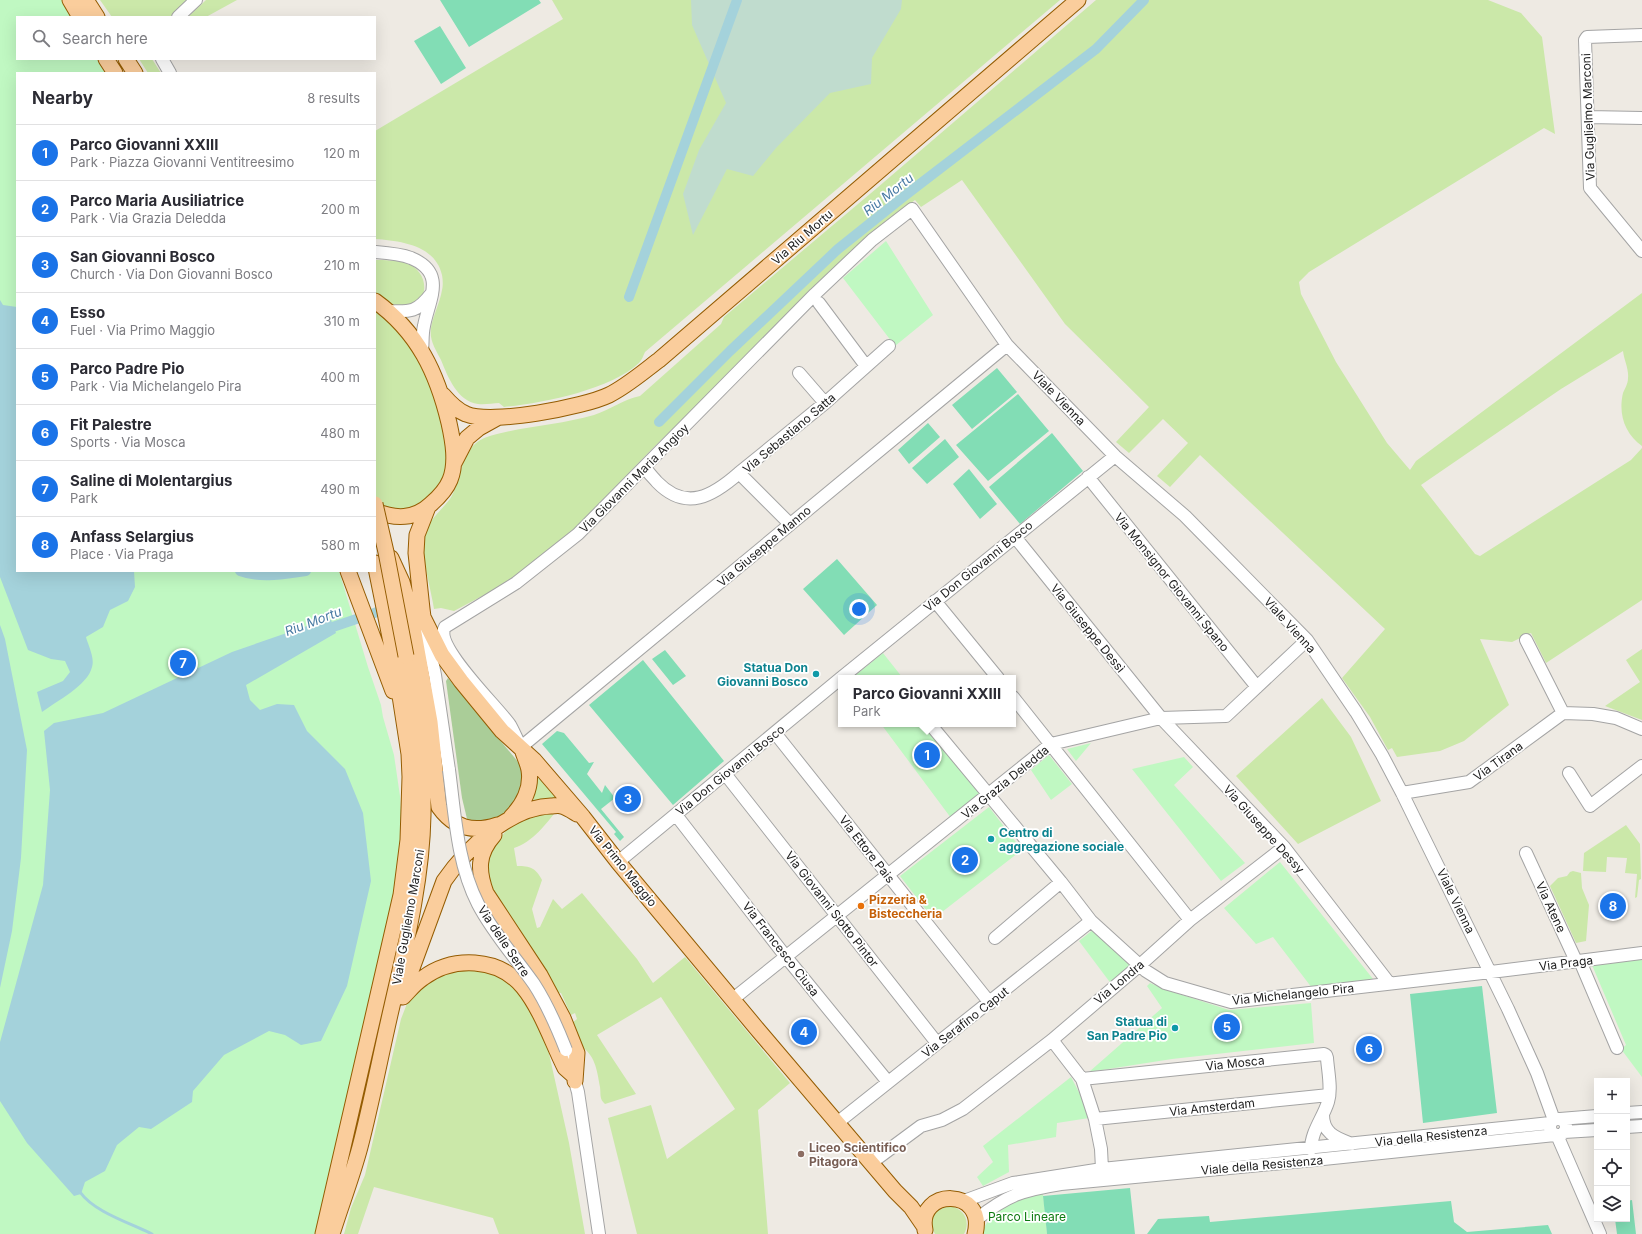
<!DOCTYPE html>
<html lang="en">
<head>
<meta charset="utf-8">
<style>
	:root { --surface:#fff; --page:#f7f7f7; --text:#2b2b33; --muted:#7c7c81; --line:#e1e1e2; --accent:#1a73e8 }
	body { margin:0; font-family:Inter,sans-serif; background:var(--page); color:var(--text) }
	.controls { position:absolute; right:12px; bottom:12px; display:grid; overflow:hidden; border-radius:0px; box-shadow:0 4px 16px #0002 }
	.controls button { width:36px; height:36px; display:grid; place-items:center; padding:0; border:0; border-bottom:1px solid var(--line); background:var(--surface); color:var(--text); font:20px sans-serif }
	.you { position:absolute; left:859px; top:609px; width:14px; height:14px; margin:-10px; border:3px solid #fff; border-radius:50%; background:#1a73e8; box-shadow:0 0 0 6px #1a73e833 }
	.badge { display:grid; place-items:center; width:26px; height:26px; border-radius:50%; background:var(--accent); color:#fff; font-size:13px; font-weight:700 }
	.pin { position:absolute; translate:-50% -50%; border:2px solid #fff; box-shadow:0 1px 4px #0006 }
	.popup { position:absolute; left:838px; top:675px; width:178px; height:52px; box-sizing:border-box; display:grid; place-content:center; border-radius:0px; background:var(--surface); filter:drop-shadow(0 1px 3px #0005); font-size:13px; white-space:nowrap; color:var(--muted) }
	.popup b { font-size:15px; color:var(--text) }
	.popup::after { content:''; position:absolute; left:50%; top:100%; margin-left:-8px; border:8px solid transparent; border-top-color:var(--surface) }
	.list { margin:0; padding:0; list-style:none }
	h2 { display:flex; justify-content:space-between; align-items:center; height:52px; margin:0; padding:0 16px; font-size:17px }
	h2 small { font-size:13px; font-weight:400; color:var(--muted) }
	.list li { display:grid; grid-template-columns:26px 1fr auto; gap:12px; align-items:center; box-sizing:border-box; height:56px; padding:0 16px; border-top:1px solid var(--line) }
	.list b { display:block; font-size:15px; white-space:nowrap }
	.list p { margin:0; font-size:13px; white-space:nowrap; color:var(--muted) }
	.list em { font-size:13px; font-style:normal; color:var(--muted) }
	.icon { flex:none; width:22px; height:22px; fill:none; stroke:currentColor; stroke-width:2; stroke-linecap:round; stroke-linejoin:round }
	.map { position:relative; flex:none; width:1642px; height:1234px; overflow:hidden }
	.search { position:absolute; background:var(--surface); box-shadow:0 4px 16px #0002; left:16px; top:16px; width:360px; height:44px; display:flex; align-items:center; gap:10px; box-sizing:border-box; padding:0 14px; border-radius:0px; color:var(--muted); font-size:15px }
	.panel { position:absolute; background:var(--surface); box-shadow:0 4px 16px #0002; left:16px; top:72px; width:360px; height:500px; border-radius:0px }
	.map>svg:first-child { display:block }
	.grass { fill:#cbe8a9 }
	.forest { fill:#aacd98 }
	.wetland { fill:#c0dcce }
	.park { fill:#c0f8c2 }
	.pitch { fill:#82ddb5 }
	.water { fill:#a4d2db }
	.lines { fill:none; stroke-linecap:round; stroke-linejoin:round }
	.stream { stroke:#a4d2db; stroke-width:3 }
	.canal { stroke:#a4d2db; stroke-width:10 }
	.minor-casing { stroke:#a4a4a4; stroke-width:14 }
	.major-casing { stroke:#945c02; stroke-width:17 }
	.minor { stroke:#fff; stroke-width:12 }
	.major { stroke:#facd9c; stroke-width:15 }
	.minor-bridge-casing { stroke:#a4a4a4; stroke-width:14; stroke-linecap:butt }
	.major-bridge-casing { stroke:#945c02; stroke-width:17; stroke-linecap:butt }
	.minor-bridge { stroke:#fff; stroke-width:12 }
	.major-bridge { stroke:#facd9c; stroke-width:15 }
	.culture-dot { fill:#0f9aa8; stroke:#fff; stroke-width:1.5 }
	.food-dot { fill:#e8710a; stroke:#fff; stroke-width:1.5 }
	.education-dot { fill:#8d6e63; stroke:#fff; stroke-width:1.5 }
	.labels { text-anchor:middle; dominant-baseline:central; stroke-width:3.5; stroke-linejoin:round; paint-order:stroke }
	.street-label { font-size:12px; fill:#1d1d1d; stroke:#fff }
	.culture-label { font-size:12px; font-weight:bold; fill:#0d838f; stroke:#fff; text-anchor:end }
	.food-label { font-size:12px; font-weight:bold; fill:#c56008; stroke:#fff; text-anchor:start }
	.education-label { font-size:12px; font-weight:bold; fill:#785e54; stroke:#fff; text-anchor:start }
	.park-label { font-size:12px; fill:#0d7910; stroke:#fff }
	.water-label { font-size:13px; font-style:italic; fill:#487aa3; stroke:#fff }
</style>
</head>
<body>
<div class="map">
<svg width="1642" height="1234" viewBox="0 0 1642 1234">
	<rect width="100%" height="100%" fill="#eeeae3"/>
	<path class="grass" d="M 100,0 L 188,0 L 170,17 L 112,17 Z
		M 206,0 L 237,0 L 206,17 L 188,17 Z
		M 552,0 L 1060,0 L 645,352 C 643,356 642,360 639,363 C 610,390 543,403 504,407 L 499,403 C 493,403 485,405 478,404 C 457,401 448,377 441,360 C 436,350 429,340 431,328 C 433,315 440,303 442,290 C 443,286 443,280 442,275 C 435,245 401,241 375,239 L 375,131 L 563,19 Z
		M 1096,0 L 1488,0 L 1521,13 L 1542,37 L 1555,134 L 1544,128 L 1309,272 L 1299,282 L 1301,294 L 1336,362 L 1387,443 L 1410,470 L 1416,461 L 1642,293 L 1642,446 C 1625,434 1618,414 1623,393 C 1625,388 1628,384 1628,378 C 1629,369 1624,360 1623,351 L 1561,389 L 1421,485 L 1475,554 L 1480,556 L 1631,460 L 1642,448 L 1642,600 L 1546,663 L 1531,633 L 1512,642 L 1480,639 L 1509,705 L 1464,741 L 1440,751 L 1397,757 L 1392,748 L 1388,750 L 1370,717 L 1342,678 L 1385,629 L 1200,455 L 1170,487 L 1157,476 L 1188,443 L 1163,419 L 1129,453 L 1116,442 L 1149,407 L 1065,324 L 962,180 L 921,207 L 915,200 L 899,212 L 654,447 L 574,529 L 514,579 L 454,611 L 441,608 L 434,609 C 431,589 421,556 424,537 C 427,521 441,511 450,499 C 461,482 460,457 475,444 C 481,438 490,436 497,434 C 529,426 563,424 594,415 C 610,410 624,399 640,396 L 721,324 L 724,317 L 877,188 Z
		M 139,59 L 152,59 L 161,73 L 148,73 Z
		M 375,260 C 384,260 397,260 406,263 C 431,271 431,308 402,307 C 392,307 384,297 375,293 Z
		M 375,311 C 405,331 430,374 440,408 C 442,416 442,425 444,432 C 449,464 449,490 417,505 C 400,513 390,510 375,500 Z
		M 1642,649 L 1642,720 L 1605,706 L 1640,682 L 1626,660 Z
		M 1322,698 L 1351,737 L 1381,801 L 1298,844 L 1236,776 Z
		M 539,778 L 558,795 L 559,799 L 533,802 L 537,780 Z
		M 557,810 C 546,824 533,842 514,848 L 517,866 C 530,866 536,868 542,880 L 532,909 L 537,928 L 540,927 L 553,899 L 562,909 L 582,893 L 637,959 L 653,983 L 685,957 L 790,1083 L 758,1110 L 768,1234 L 637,1234 L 608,1118 L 651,1105 L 667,1159 L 735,1109 L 661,997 L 597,1035 L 636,1094 L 605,1104 C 599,1099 601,1094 600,1087 C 597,1070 595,1054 580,1046 L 572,1023 L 577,1019 L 575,1013 L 571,1015 L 561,993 L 553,992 L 490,888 L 486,859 L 496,843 L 506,831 L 519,822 L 536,813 Z
		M 1626,825 L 1640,844 L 1641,879 L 1639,880 L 1637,897 L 1635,898 L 1637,874 L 1625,873 L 1627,858 L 1607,857 L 1606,872 L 1583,871 L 1584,853 Z
		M 1573,871 L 1581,873 L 1582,888 L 1589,905 L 1586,941 L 1576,943 L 1550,886 L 1558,878 L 1567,876 L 1570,872 Z
		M 451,969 L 488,969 L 510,983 L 521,995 L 529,1008 L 548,1049 L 569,1143 L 585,1234 L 499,1234 L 493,1218 L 374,1187 L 358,1234 L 344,1234 L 351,1208 L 365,1175 L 401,1019 L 408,1001 L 417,990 Z
		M 950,1206 C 964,1209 971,1221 964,1234 L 935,1234 C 926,1218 935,1209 950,1206 Z"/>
	<path class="forest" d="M 448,678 L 519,763 L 524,772 L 526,787 L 511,808 L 505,813 L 494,819 L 468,823 L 462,798 L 446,681 Z"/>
	<path class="wetland" d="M 691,0 L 902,0 L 901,9 L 872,58 L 871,84 L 830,93 L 776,148 L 753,176 L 727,169 L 693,235 L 683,194 L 699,150 L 726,103 L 692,25 Z"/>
	<path class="park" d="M 0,0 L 62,0 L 72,17 L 17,17 L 17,59 L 97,59 L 105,73 L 17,73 L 17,571 L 339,571 L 368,667 L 381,705 L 383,717 L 394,755 L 400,796 L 402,830 L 397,879 L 390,921 L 316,1234 L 0,1234 Z
		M 886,241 L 933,315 L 895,346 L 843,278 Z
		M 883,653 L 902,677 L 852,678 Z
		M 881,724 L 925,724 L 980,793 L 951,818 Z
		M 1091,743 L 1076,761 L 1067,749 Z
		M 1049,755 L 1072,784 L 1051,800 L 1031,770 Z
		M 1184,757 L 1193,767 L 1174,785 L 1245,863 L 1221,881 L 1132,769 Z
		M 989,807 L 1022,850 L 933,919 L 900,876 Z
		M 1280,862 L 1373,979 L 1312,988 L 1273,937 L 1256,944 L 1224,908 Z
		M 1094,929 L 1133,966 L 1112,985 L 1079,941 Z
		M 1642,958 L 1642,1077 L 1621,1049 L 1626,1045 L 1592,965 Z
		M 1150,983 L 1164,989 L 1229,1010 L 1311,1003 L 1314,1043 L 1172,1059 L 1089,1072 L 1162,1008 L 1147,986 Z
		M 1071,1077 L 1083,1100 L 1089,1118 L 1057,1123 L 1056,1137 L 1008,1145 L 1009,1172 L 983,1186 L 977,1177 L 993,1162 L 983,1146 Z
		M 1036,1194 L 1043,1194 L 1047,1234 L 981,1234 C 992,1208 1011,1201 1036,1194 Z"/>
	<path class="pitch" d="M 440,0 L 539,0 L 541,3 L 469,47 Z
		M 440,26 L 466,68 L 441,84 L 414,41 Z
		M 997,368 L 1017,392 L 972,429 L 952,405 Z
		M 1018,394 L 1049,431 L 988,481 L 956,445 Z
		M 928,423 L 940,437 L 909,464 L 898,450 Z
		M 1052,433 L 1083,471 L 1020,524 L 989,487 Z
		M 945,439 L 959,457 L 927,484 L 912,468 Z
		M 969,469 L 997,504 L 980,519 L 953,484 Z
		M 837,559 L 877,605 L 844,635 L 803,589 Z
		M 665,650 L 686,676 L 673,685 L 652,659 Z
		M 643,660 L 724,761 L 673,805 L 589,705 Z
		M 557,731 L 564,733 L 589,763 L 594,762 L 587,774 L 602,793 L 605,785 L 615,798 L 601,809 L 624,837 L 620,841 L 614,834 L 616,832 L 542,744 Z
		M 1482,986 L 1497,1113 L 1423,1123 L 1410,994 Z
		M 1130,1188 L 1135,1234 L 1047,1234 L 1043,1196 Z
		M 1632,1200 L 1636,1234 L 1617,1234 L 1615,1219 L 1627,1219 L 1627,1201 Z
		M 1451,1201 L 1454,1222 L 1467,1232 L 1548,1225 L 1552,1234 L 1147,1234 L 1158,1219 L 1209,1216 L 1210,1222 Z"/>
	<path class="water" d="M 0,300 L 3,305 L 17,307 L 17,571 L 134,571 L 135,587 L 128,601 L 110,610 L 103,627 L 86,637 C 88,645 95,658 92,667 C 88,685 57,701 42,712 L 37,692 L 63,681 L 70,672 L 65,661 L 51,659 L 28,650 L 0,577 Z
		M 331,620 L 336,633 L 246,685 L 250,700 L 260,710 L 277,704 L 294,705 L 307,731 L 345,769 L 363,813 L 371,881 L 347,986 L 321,1041 L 301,1045 L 285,1035 L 269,1031 L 224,1055 L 193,1091 L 192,1102 L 151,1129 L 139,1127 L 117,1145 L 105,1171 L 85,1182 L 81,1194 L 74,1196 L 27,1143 L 0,1101 L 0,1042 L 43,885 L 50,790 L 44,731 L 54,723 L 103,713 L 232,652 L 307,626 Z
		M 0,625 L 5,639 L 27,750 L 21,858 L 12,931 L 0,988 Z"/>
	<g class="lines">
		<path class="stream" d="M 80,1192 C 94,1212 130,1223 152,1234"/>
		<path class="canal" d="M 629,297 L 737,0
			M 659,422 L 730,351 L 838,249 L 903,197 L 1096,49 L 1144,0
			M 240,571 C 262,579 284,574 306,571
			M 321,631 L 389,608"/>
		<g class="minor-casing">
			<path id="minor" d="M 178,17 L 196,0
				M 1642,35 L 1587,37 L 1585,40 L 1590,188 L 1642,251
				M 162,59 L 170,73
				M 1588,117 L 1642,118
				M 375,252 C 387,253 400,254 411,258 C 447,273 429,299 424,326 C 422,334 423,343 422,351
				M 819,303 L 866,366
				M 389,311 C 411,312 417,312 431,294
				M 1007,345 L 521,747 C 517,740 514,732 510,725 C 498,707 433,646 445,627 L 516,583 L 578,534 L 815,294 L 872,240 L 912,209 L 1007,345 L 1115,456 L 1185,516 L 1307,640 L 1356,712 L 1382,755 L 1402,793 L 1508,1009 L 1537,1073 L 1554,1120
				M 799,373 L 825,403
				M 645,467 C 648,473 653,477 657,482 C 686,512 713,496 739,473
				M 1088,477 L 1257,687
				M 790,524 L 739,473 L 825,403 L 889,346
				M 1015,537 L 1161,718 L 1284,847 L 1389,983
				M 935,601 L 998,678
				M 426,632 L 435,675 L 449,770
				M 1526,640 L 1563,713
				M 841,678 L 1115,456
				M 1013,697 L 1190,920
				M 930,724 L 1061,882 L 1091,921 L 1146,971 L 1165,983 L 1231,1002 L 1491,972 L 1642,953
				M 775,733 L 990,1003
				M 1569,773 L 1590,806 L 1642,766
				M 726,775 L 937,1043
				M 1402,793 L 1469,782 L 1563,713 L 1593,714 L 1616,718 L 1642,729
				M 676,815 L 786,957 L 888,1082
				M 1526,853 L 1576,961
				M 618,862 L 841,678
				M 995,938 L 1061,882
				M 1580,961 L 1617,1048
				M 733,999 L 1051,744 L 1161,718 L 1226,716 L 1307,640
				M 1052,1040 L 1082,1079 L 1095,1119 L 1101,1149 L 1102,1169
				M 566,1050 L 578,1092 L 599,1234
				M 1082,1079 L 1324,1054 L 1326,1055 L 1327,1058 C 1328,1072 1332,1089 1328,1102 C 1323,1118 1311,1132 1311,1149
				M 1627,1113 L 1642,1112
				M 1323,1115 C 1323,1134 1337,1138 1352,1144
				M1550 1127a8 8 0 1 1 16 0a8 8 0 1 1-16 0Z
				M 1095,1119 L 1329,1095
				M 1560,1119 L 1597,1116
				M 837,1123 L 1091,921
				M 1627,1127 L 1642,1126
				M 1564,1132 L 1597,1130
				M 1557,1135 L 1600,1234
				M 871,1163 L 921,1126 L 942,1120 L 963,1109 L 1052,1040 L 1140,965 L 1190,920 L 1284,847
				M 964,1201 L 1013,1183 L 1102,1169 L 1550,1123
				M 977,1219 C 1007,1195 1023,1190 1061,1184 L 1314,1160 L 1555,1135"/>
		</g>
		<g class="major-casing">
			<path id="major" d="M 70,0 L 80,17
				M 86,0 L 97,17
				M 106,59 L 115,73
				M 126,59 L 135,73
				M 375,301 C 418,332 437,373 449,423 C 453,441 457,463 450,480 C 446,490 439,497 431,504 C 414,520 395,519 375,511
				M 443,395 C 449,402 456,410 466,414 C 491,425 584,407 609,395 C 627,386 643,372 659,360 L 1078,0
				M 454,463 L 467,438 L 479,428 L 497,418
				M 428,507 L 417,535 L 416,553 L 422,609 L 423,617 L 442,655 L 461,681 L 502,731 L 534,760 L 583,817 L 618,862 L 758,1030 L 895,1191 L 911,1207 L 924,1226
				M 391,558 L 402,582 L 410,611 L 430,722 L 439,807 C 454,828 473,833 497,825
				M 348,571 L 393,691
				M 511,817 C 523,805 532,788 529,770 C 528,764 525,758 523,752
				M 494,835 C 477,854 478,871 486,893 L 540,975 L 563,1018 L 577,1053 L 575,1081
				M 404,990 L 444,881 C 466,849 510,807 551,806 C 554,806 558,805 561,806 C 566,807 572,811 577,814
				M 403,997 C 409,991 415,983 423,978 C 453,956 498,957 523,987 C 541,1009 552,1042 565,1068 L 574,1076
				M 925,1230 C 916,1188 987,1187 975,1234
				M 323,1234 L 401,895 L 408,840 L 410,777 L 409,754 L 394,657 L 375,563
				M 332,1234 C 341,1205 352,1177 360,1147 C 372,1101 381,1053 392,1006 C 406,944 422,879 423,815 C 424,761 416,708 406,656"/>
		</g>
		<use href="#minor" class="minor"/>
		<use href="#major" class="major"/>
		<g class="minor-bridge-casing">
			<path id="minor-bridge" d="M 449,770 C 455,815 457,863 478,904 C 493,933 515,957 534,984 C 547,1004 557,1027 566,1050"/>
		</g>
		<g class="major-bridge-casing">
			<path id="major-bridge" d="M 375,504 L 386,552 L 406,656"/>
		</g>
		<use href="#minor-bridge" class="minor-bridge"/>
		<use href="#major-bridge" class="major-bridge"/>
	</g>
	<g class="culture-dot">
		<circle cx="816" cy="674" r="4"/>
		<circle cx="991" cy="839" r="4"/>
		<circle cx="1175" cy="1028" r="4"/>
	</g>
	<circle class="food-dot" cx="861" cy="906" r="4"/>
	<circle class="education-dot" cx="801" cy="1154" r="4"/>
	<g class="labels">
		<g class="street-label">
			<text transform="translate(1588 117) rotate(-92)">Via Guglielmo Marconi</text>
			<text transform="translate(802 237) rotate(-41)">Via Riu Mortu</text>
			<text transform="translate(1059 398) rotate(46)">Viale Vienna</text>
			<text transform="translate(789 433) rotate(-40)">Via Sebastiano Satta</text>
			<text transform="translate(634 478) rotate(-45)">Via Giovanni Maria Angioy</text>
			<text transform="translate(764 546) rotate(-40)">Via Giuseppe Manno</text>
			<text transform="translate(978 566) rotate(-39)">Via Don Giovanni Bosco</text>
			<text transform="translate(1172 582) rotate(51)">Via Monsignor Giovanni Spano</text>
			<text transform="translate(1290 625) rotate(48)">Viale Vienna</text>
			<text transform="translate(1088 628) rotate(51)">Via Giuseppe Dessì</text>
			<text transform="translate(1498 761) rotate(-36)">Via Tirana</text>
			<text transform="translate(730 770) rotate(-39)">Via Don Giovanni Bosco</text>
			<text transform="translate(1005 782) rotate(-39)">Via Grazia Deledda</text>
			<text transform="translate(1264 829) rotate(48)">Via Giuseppe Dessy</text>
			<text transform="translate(867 849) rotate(52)">Via Ettore Pais</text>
			<text transform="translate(623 866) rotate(51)">Via Primo Maggio</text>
			<text transform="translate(1456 901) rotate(64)">Viale Vienna</text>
			<text transform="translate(1551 907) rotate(65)">Via Atene</text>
			<text transform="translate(832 909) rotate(52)">Via Giovanni Siotto Pintor</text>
			<text transform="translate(408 917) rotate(-80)">Viale Guglielmo Marconi</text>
			<text transform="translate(504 941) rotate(56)">Via delle Serre</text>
			<text transform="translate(781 949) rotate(52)">Via Francesco Ciusa</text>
			<text transform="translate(1566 963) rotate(-7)">Via Praga</text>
			<text transform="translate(1119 982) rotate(-40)">Via Londra</text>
			<text transform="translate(1293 994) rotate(-6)">Via Michelangelo Pira</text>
			<text transform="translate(965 1022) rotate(-38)">Via Serafino Caput</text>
			<text transform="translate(1235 1063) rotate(-6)">Via Mosca</text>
			<text transform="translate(1212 1107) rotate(-6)">Via Amsterdam</text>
			<text transform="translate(1431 1136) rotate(-6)">Via della Resistenza</text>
			<text transform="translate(1262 1165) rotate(-5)">Viale della Resistenza</text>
		</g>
		<g class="culture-label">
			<text x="808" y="667">Statua Don<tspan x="808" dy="14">Giovanni Bosco</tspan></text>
			<text x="999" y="832" text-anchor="start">Centro di<tspan x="999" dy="14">aggregazione sociale</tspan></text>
			<text x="1167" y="1021">Statua di<tspan x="1167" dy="14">San Padre Pio</tspan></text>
		</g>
		<g class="food-label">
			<text x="869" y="899">Pizzeria &amp;<tspan x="869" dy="14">Bisteccheria</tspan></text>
		</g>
		<g class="education-label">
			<text x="809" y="1147">Liceo Scientifico<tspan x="809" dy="14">Pitagora</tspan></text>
		</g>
		<g class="park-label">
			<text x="1027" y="1216">Parco Lineare</text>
		</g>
		<g class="water-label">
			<text transform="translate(888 194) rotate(-38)">Riu Mortu</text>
			<text transform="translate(313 621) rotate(-21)">Riu Mortu</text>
		</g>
	</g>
</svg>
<div class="controls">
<button>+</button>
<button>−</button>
<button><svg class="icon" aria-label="locate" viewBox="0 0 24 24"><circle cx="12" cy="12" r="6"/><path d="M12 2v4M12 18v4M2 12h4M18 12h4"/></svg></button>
<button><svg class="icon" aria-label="layers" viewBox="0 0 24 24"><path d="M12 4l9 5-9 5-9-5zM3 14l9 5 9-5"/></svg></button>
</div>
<div class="you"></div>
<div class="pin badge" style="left:927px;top:755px">1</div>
<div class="popup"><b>Parco Giovanni XXIII</b>Park</div>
<div class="pin badge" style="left:965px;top:860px">2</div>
<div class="pin badge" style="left:628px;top:799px">3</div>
<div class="pin badge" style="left:804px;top:1032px">4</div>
<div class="pin badge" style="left:1227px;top:1027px">5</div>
<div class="pin badge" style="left:1369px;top:1049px">6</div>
<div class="pin badge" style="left:183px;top:663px">7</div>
<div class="pin badge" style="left:1613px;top:906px">8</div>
<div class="search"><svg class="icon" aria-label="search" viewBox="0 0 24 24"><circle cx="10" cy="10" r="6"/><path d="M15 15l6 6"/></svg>Search here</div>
<section class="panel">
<h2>Nearby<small>8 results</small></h2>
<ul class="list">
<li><span class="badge">1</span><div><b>Parco Giovanni XXIII</b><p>Park · Piazza Giovanni Ventitreesimo</p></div><em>120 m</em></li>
<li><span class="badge">2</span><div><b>Parco Maria Ausiliatrice</b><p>Park · Via Grazia Deledda</p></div><em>200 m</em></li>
<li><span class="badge">3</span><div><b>San Giovanni Bosco</b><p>Church · Via Don Giovanni Bosco</p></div><em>210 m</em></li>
<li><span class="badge">4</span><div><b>Esso</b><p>Fuel · Via Primo Maggio</p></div><em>310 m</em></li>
<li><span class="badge">5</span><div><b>Parco Padre Pio</b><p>Park · Via Michelangelo Pira</p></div><em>400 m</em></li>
<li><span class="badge">6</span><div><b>Fit Palestre</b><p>Sports · Via Mosca</p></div><em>480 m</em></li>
<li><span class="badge">7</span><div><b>Saline di Molentargius</b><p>Park</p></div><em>490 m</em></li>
<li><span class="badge">8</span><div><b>Anfass Selargius</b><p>Place · Via Praga</p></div><em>580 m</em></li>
</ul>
</section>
</div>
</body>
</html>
